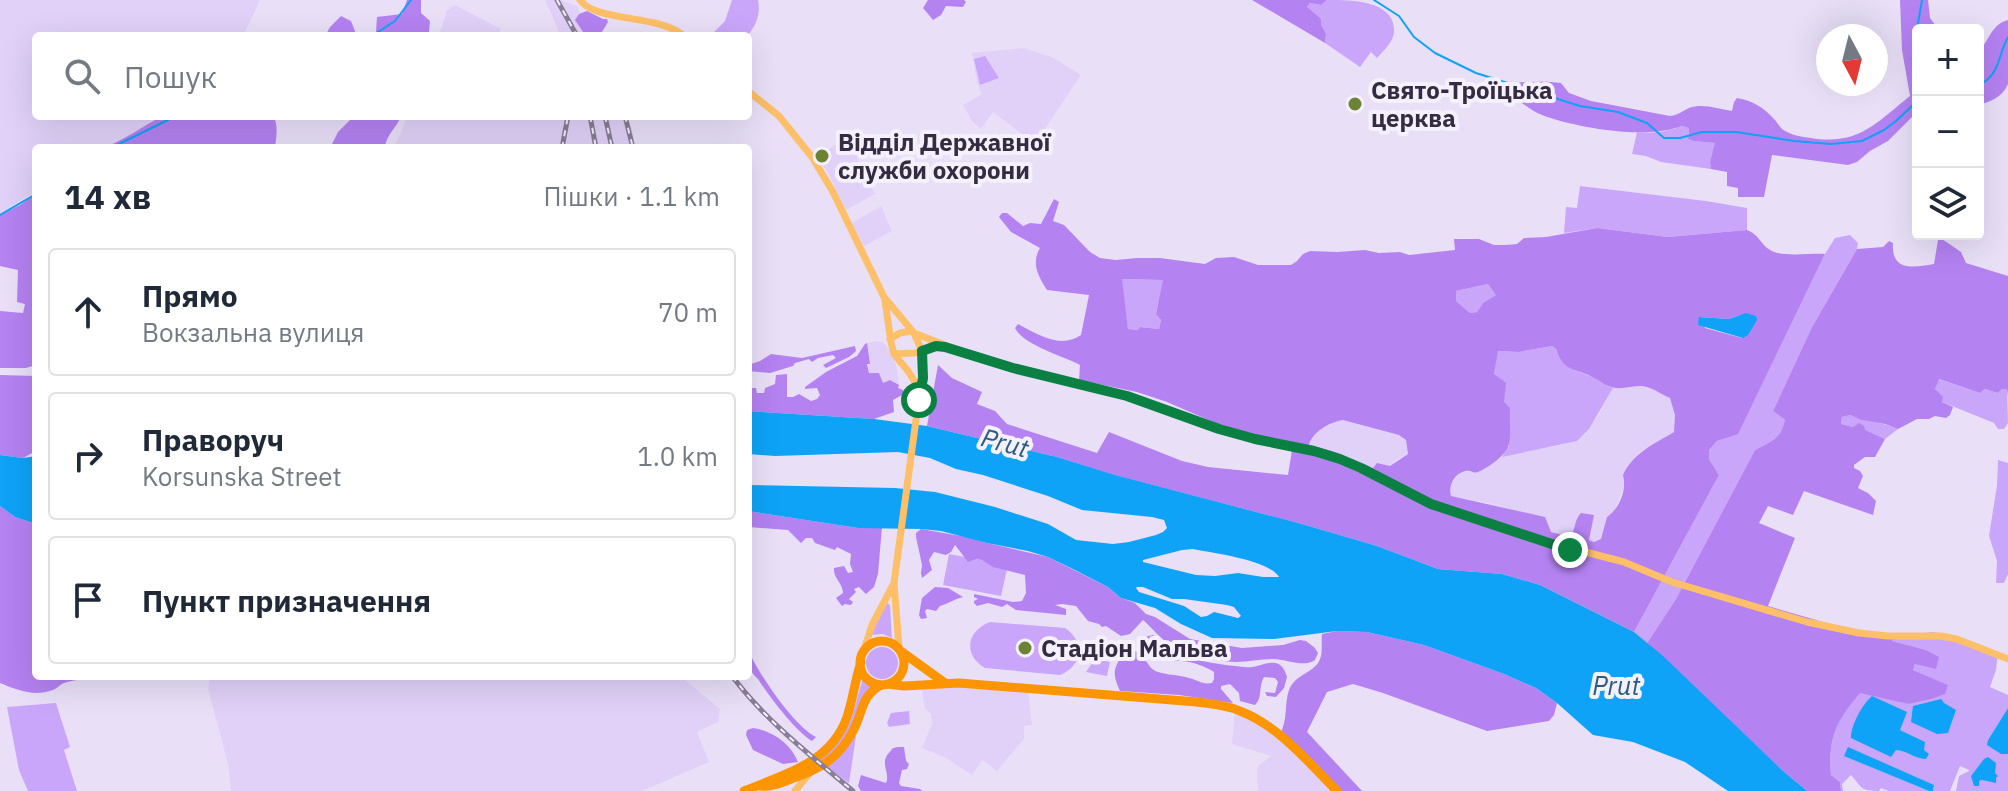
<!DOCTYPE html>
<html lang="uk">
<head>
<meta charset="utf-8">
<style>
	:root { --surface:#fff; --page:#f2f2f3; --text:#1f2937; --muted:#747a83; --line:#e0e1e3 }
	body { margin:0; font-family:"IBM Plex Sans",sans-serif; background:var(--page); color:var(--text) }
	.controls { position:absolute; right:24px; top:24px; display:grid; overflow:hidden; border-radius:8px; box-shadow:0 8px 32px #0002 }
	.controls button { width:72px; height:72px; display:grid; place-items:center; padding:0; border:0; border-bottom:2px solid var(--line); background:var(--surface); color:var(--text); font:40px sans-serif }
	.compass { position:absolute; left:1816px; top:24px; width:72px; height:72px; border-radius:50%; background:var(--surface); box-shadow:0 8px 32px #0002; rotate:173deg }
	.stop { position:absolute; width:24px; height:24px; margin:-18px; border:6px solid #0b8043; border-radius:50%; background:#fff }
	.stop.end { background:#0b8043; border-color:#fff; box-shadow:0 2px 8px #0008 }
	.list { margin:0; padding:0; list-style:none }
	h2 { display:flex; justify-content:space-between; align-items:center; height:104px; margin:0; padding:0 32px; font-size:34px }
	h2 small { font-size:26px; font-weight:400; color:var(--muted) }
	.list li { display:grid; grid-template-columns:52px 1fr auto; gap:24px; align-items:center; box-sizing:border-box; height:128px; margin:0 16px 16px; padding:0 16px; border:2px solid var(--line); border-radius:8px }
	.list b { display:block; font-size:30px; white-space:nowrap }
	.list p { margin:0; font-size:26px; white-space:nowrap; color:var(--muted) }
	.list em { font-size:26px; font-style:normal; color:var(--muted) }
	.icon { flex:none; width:44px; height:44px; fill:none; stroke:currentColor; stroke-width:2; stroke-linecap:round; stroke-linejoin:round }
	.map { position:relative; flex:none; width:2008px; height:791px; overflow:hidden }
	.search { position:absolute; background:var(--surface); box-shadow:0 8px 32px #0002; left:32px; top:32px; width:720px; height:88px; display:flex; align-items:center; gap:20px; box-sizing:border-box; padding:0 28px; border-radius:8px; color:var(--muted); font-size:30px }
	.panel { position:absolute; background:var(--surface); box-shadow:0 8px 32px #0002; left:32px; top:144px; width:720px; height:536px; border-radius:8px }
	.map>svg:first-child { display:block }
	.built { fill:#e1d1f9 }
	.green { fill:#caa6fa; fill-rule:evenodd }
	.forest { fill:#b582f2; fill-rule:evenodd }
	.water { fill:#0ea3f7; fill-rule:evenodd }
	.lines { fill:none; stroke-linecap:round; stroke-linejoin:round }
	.stream { stroke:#0ea3f7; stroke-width:2 }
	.major { stroke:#fdbf67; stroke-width:7 }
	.highway { stroke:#fc9502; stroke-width:9 }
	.rail-casing { stroke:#887e96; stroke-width:5 }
	.rail { stroke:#f4f0fc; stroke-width:2; stroke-dasharray:6; stroke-linecap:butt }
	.route { stroke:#0b8043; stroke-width:10 }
	.poi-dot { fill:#6c8335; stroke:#f4f0fc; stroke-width:3 }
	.labels { text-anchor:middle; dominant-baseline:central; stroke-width:8; stroke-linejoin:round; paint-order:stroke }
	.poi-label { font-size:24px; font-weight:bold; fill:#352b42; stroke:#f4f0fc; text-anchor:start }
	.water-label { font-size:26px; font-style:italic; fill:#2c5c7f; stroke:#f4f0fc }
</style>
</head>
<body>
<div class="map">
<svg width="2008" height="791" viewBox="0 0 2008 791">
	<rect width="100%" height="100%" fill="#e9e0f8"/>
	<path class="built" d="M 0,0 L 260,0 L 243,36 L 36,36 L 36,116 L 176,116 L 111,148 L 36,148 L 36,191 L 0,213 Z
		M 545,0 L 560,0 L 577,6 L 591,36 L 561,36 Z
		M 455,5 L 501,29 L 498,36 L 439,36 L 447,10 Z
		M 1024,48 L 1054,58 L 1081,75 L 1035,144 L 993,112 L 981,129 L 972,121 L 963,105 L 982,94 L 977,83 L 972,53 Z
		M 408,116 L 627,116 L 632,129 L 635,148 L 394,148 Z
		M 856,130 L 860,137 L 856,141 L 863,156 L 858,160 L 875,194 L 846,210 L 828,173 L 817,157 Z
		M 881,206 L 892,231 L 864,246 L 852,223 Z
		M 876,341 L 884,343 L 892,354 L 896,364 L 899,385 L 890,380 L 883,384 L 879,373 L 869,373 L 867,343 Z
		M 1645,385 L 1670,398 L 1675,415 L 1674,432 L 1640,452 L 1623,475 L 1625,484 L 1614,512 L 1607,517 L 1602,539 L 1594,542 L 1589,540 L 1590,534 L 1576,530 L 1570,538 L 1551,532 L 1513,510 L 1488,503 L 1451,496 L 1449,492 L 1449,486 L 1456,477 L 1464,471 L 1477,472 L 1502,457 L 1523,451 L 1563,445 L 1585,434 L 1599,414 L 1613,388 Z
		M 1343,420 L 1399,435 L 1406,440 L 1408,454 L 1396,460 L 1390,466 L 1374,469 L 1332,451 L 1308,445 L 1310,439 L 1319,430 L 1337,421 Z
		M 210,676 L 680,676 L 720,709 L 718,722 L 697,732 L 709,762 L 642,791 L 231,791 L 228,764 L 208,689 Z
		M 921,685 L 1028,688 L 1032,725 L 1024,726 L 1024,739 L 997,771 L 982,760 L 972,775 L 946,758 L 922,748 L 932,724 L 931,714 L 925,709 Z
		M 1235,708 L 1280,734 L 1341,791 L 1258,791 L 1257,771 L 1258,766 L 1271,756 L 1232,744 Z"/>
	<path class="green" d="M 732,0 L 758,0 C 761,14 756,26 747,36 L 710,36 L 725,21 Z
		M 1327,0 C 1348,0 1380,0 1391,18 C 1394,24 1395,31 1393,37 C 1390,45 1383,51 1377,58 L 1371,52 L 1360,67 L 1325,43 L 1326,34 L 1307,7 L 1310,3 L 1321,5 Z
		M 985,56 L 999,78 L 980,85 L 974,59 Z
		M 1682,126 L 1689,128 L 1688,139 L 1693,141 L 1716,143 L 1710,162 L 1711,169 L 1661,162 L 1646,156 L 1632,154 L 1637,132 C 1653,134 1667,132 1682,126 Z
		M 1580,186 L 1706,201 L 1747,208 L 1747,230 L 1668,237 L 1597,228 L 1564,233 L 1566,207 L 1577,208 Z
		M 1850,235 L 1858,243 L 1857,249 L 1812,327 L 1773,411 L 1785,420 C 1780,440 1772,441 1755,450 L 1676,599 L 1647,643 L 1634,632 L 1719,475 L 1709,459 L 1709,450 L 1717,441 L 1738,433 L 1825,254 L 1835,238 Z
		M 1121,279 L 1164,280 L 1156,313 L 1161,320 L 1159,329 L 1141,327 L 1138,330 L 1128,329 Z
		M 1488,284 L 1497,295 L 1483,303 L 1477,312 L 1470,313 L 1456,301 L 1456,291 Z
		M 1552,346 L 1556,349 C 1562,368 1573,369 1590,376 C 1598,379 1604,385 1613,388 L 1589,429 L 1577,441 L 1502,457 L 1509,446 L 1504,403 L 1494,374 L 1497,351 L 1519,352 Z
		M 1938,379 L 1980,393 L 1985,389 L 1998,393 L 2002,389 L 2007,389 L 2008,423 L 2004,429 L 1998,429 L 1994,423 L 1942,402 L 1935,389 Z
		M 1850,415 C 1866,422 1882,422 1898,429 L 1885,439 L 1864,430 L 1841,424 L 1842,417 Z
		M 1998,460 L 2008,463 L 2008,574 L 2004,583 L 1996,583 L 1997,561 L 1989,536 L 1997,485 Z
		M 949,554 L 1008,565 L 1001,596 L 943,585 Z
		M 887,603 L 890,605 L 892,638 L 883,634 L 871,635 Z
		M 990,622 L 1065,628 C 1085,641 1083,666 1060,675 L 985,668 C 963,655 966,631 990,622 Z
		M 1933,632 L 1955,636 L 1998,652 L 1996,670 L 1990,687 L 2008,695 L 2008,708 L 1988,740 L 1988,744 L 2001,754 L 2008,754 L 2008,791 L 1956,791 L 1959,776 L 1969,771 L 1969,770 L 1960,766 L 1950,791 L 1933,791 L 1934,785 L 1845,756 L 1929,791 L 1889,791 L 1881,788 L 1879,791 C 1861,791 1862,788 1851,775 L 1842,784 L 1843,791 L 1841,791 L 1840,782 L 1831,775 C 1828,738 1836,720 1860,692 L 1908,704 L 1947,685 L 1913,670 L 1915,664 L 1938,657 L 1926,650 L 1891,641 L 1891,636 ZM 1872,697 L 1900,730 L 1924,742 L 1924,751 L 1896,750 ZM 1982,764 L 1995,767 L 1995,774 L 1979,781 L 1971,776 Z
		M866 663a16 16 0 1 1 32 0a16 16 0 1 1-32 0Z
		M 1095,659 L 1110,662 L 1107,676 L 1086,672 Z
		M 863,678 L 872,686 C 860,709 844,752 820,764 C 812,768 803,769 795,772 L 843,734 L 851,720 Z
		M 56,703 L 70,747 L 64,750 L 77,791 L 28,791 L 19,770 L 7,707 Z
		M 909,711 L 910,724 L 889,727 L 887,723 L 891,713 Z
		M 855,736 L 856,736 L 849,783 L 827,767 Z"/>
	<path class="forest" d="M 407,0 L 421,0 L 421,13 L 430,21 L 429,32 L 423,36 L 370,36 L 376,32 L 377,17 L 402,14 Z
		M 928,0 L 964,0 L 966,2 L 963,7 L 946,6 L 941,15 L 933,20 L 923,8 Z
		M 1252,0 L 1327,0 L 1321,5 L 1310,3 L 1307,7 L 1321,19 L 1321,25 L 1326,34 L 1325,43 Z
		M 1900,0 L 1928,0 L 1930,18 L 1939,30 L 1918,30 L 1918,111 L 1888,141 L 1870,151 L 1857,162 L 1848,165 L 1772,155 L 1764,197 L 1738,197 L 1738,188 L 1727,186 L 1727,172 L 1711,169 L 1710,162 L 1715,143 L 1693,141 L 1688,139 L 1689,128 L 1682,126 C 1646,140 1577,128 1542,115 C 1529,110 1517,98 1505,92 L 1506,82 C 1525,83 1542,80 1561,83 L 1569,93 L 1591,101 L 1670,116 C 1679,115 1682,111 1689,108 C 1703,103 1718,109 1732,111 L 1734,102 L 1737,98 C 1753,101 1763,107 1774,119 C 1777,122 1779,126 1782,129 C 1790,135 1802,137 1811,138 C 1859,146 1877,122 1910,96 L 1902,50 Z
		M 587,11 L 603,19 L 607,19 L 608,22 L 602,32 L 603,36 L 586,36 L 575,20 L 579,14 Z
		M 341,16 L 351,21 L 357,36 L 325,36 L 330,27 Z
		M 2008,20 L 2008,84 C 2003,97 1990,102 1978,105 L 1978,52 C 1990,41 1990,25 2008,20 Z
		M 162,116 L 273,116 C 279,125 276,138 275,148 L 103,148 C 124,140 142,127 162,116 Z
		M 354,116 L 401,116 C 397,128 386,134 385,148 L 330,148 L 338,132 Z
		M 36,194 L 36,365 L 26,368 L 0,368 L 0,311 L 23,313 L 25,304 L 17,302 L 18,270 L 0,266 L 0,215 L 20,205 Z
		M 1054,199 L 1059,202 L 1053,221 L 1064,225 L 1090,252 L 1100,258 L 1116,260 L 1137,258 L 1160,258 L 1205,264 L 1216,258 L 1234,257 L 1258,265 L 1291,265 L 1297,261 L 1303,254 L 1310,251 L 1337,252 L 1365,250 L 1379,253 L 1400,252 L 1409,255 L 1455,250 L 1454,239 L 1479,239 L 1494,245 L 1506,245 L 1517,244 L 1524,238 L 1546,237 L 1597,228 L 1668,237 L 1747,230 C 1760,235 1761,246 1772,251 C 1783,257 1811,253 1825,254 L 1738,434 L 1717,441 L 1709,450 L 1709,459 L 1719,475 L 1634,632 L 1540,585 L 1502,574 L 1438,569 L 1377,546 L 1302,524 L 1114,475 L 1057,457 L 927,426 L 938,365 L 952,378 L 982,392 L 977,404 L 995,411 L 1007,424 L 1097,453 L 1109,432 L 1182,461 L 1208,467 L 1288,475 L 1293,444 L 1234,431 L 1167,402 L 1137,392 L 1079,380 L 1080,365 C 1063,356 1023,345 1015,328 L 1018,324 C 1039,335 1060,349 1081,335 L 1089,295 L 1047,290 C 1038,276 1031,263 1040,248 L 1011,232 L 999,217 L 1002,213 L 1007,213 L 1023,226 L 1030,223 L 1041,224 ZM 1122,279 L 1163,280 L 1156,314 L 1161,320 L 1159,329 L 1140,327 L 1138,330 L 1128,329 ZM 1488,284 L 1496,295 L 1483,303 L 1477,312 L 1470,313 L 1456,301 L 1456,291 ZM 1740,315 L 1742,338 L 1705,328 L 1699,317 L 1729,319 ZM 1552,346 L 1556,349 C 1564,374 1576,367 1594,378 C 1602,382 1607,387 1616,388 C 1626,389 1639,384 1647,387 C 1655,389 1662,395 1670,398 L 1675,415 L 1674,432 C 1654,444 1633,453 1623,475 C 1627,489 1620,508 1607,517 L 1601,539 L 1594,542 L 1589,540 L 1594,515 L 1581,513 C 1574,520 1576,529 1570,537 L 1551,532 L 1545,517 L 1451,496 C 1448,486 1454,474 1465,471 C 1472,470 1472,474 1478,472 C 1486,469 1505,456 1508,447 C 1512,437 1509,420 1510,408 L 1504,402 L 1506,383 L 1494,374 L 1498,351 L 1519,352 ZM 1343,420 L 1399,435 L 1406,440 L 1408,454 L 1390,466 L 1377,463 L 1373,468 L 1332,451 L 1309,445 C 1312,432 1330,422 1343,420 Z
		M 1942,239 L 1961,252 L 1966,263 L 2008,276 L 2008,397 L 2007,389 L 2002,389 L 1998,393 L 1985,389 L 1980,393 L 1939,379 L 1935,389 L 1943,397 L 1942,402 L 1953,407 L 1950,415 L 1946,418 L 1935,416 L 1929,419 L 1917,419 L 1898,429 L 1885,424 L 1862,420 L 1850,415 L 1842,417 L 1841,424 L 1853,427 L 1859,423 L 1864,426 L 1865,430 L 1885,439 L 1875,457 L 1865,457 L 1854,465 L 1854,468 L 1860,471 L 1863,476 L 1858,488 L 1868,493 L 1876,501 L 1873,515 L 1804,491 L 1793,515 L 1768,506 L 1759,523 L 1795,538 L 1768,606 L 1830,624 L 1891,636 L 1892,641 L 1926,650 L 1939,657 L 1936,669 L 1915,664 L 1913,670 L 1948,685 L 1945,694 L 1931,699 L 1908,704 L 1860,693 C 1836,721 1828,738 1831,775 L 1840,782 L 1841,791 L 1807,791 L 1782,770 L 1647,643 L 1676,599 L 1755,450 C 1772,441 1780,440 1785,420 L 1773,411 L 1812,327 L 1857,249 L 1883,247 L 1889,241 L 1893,243 C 1891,271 1912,268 1934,264 L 1938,240 Z
		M 867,343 L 870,364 L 867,364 L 869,373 L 879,373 L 883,383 L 890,380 L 899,385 L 898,388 L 903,390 L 904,394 L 893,400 L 894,412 L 874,419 L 748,411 L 748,388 L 756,388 L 757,393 L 764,393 L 765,388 L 775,384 L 776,375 L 787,374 L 787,397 L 793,397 L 799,394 L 811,401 L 817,399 L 820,395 L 817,388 L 805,389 L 805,387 L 826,372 L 857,356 L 865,344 Z
		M 855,346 L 856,351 L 849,357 L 826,368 L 823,365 L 836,358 L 833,355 L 818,358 L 812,362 L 809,359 L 795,363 L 793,366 L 770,373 L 748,371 L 748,365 L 760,361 L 771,354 L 802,358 Z
		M 0,375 L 36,376 L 36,451 L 23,458 L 0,455 Z
		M 0,506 L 15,517 L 36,524 L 36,676 L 90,676 C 81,680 73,680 64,683 C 59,685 58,688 53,690 C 34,697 17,690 0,683 Z
		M 748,511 L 858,528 L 882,527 L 878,574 L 874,587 L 866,594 L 859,587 L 854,589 L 856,592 L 849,599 L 853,602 L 851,605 L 845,604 L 842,606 L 836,598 L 843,593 C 843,583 833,578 834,568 L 844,566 L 848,573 L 853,572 L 850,564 L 851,554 L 837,547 L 835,550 L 815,543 L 812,538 L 806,538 L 801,543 L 788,530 L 748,527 Z
		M 921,529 L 966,537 L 987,543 L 1048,557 L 1108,587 L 1121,598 L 1135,603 L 1146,614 L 1155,617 L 1190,639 L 1242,648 L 1283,645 L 1300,640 L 1306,641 L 1315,648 L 1318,653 L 1315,660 C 1304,668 1286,659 1273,659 C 1261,659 1248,662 1236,662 C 1216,661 1185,657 1170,645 C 1160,638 1152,628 1143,620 L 1130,634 L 1121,636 L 1106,626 L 1102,627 L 1099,624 L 1088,621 L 1076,606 L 1062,604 L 1055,605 L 1066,609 L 1066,615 L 1016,610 L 1007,604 L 1002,607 L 988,603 L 977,606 L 974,603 L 974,601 L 978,599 L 974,597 L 974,594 L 1013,602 L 1022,601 L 1026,593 L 1025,575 L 993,567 L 982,560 L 976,559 L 968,562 L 955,545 L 951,552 L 946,555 L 934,552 L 929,560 L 932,570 L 922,578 L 921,573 L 922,565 L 916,537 L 916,533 Z
		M 935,587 L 948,588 L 963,597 C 954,599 948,604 940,606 L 936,611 L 927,609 L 925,611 L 927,618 L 921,619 L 919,615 L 922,598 Z
		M 1337,631 L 1367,632 L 1424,645 L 1504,674 L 1536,688 L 1557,703 L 1554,715 L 1549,721 L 1487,731 L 1383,693 L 1353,684 L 1327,692 L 1307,732 L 1362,791 L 1341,791 L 1280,734 C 1288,720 1284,705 1289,690 C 1296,673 1315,673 1320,659 C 1323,652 1321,641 1322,634 Z
		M 1153,635 L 1160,640 L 1169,652 L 1177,652 L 1179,656 C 1200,661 1222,665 1244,667 C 1255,669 1266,661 1276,663 C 1283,665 1285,671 1287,677 L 1284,688 L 1276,697 L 1267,696 L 1265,692 L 1275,693 L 1278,682 L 1275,678 L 1264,677 C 1258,687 1263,697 1255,705 L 1240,701 L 1239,693 L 1230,684 L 1221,686 L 1221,689 L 1233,703 L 1179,695 L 1120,691 C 1110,669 1116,669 1123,651 C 1127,651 1131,650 1135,651 C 1146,654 1147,669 1158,672 C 1167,675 1180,675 1189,678 C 1198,680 1202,685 1212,683 L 1214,679 L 1214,672 C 1205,666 1193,662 1182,661 C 1175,660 1175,662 1168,660 C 1159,657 1155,650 1145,647 L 1142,641 L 1144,637 Z
		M 748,650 C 759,674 793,725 816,737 L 812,741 C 796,732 768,695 758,679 C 748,670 748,663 748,650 Z
		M 753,728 C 773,731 791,744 798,762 L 783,764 L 753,750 L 746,735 L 747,730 Z
		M 898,747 L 904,747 L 906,761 L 909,764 L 907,769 L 902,770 L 899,783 L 901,786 L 920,789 L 922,791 L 861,791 L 858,786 L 861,775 L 886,783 C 890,774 882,766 886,757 C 888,753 891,751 893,748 Z"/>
	<path class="water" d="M 1746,313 L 1756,316 L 1757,320 L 1748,335 L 1743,338 L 1698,325 L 1699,317 L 1729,319 Z
		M 748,411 L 874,419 L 927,426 L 1057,457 L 1115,475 L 1302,524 L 1377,546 L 1438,569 L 1502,574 L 1540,585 L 1634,632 L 1663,656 L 1782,770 L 1807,791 L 1728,791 L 1685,762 L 1633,742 L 1593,735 L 1557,703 L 1536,688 L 1504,674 L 1424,645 L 1367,632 L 1337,631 L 1274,639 L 1212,638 L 1181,624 L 1155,608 L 1121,598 L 1108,587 L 1073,569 L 1048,557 L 1028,551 L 987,543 L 941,531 L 921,529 L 858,528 L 748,511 L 748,485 L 895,488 L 935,492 L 995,507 L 1048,524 L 1076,540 L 1113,544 L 1129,542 L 1156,535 L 1163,532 L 1167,528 L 1164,520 L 1152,517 L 1082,510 L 1048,496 L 983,475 L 956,469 L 930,458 L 898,452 L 775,456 L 748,454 ZM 1193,549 C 1213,553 1269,560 1279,577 L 1263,577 L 1238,573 L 1215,576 L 1196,575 L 1143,562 L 1143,560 L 1182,550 ZM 1137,587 L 1143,587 L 1172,599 L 1184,599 L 1227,605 L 1234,607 L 1241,616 L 1238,618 L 1214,612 L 1207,616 L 1201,617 L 1184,606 L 1139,592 L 1136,588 Z
		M 0,455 L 23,458 L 36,456 L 36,524 L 15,517 L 0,506 Z
		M 1872,696 L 1907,712 L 1900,730 L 1925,742 L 1924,750 L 1929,754 L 1926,759 C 1915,759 1906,750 1896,750 L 1891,757 L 1851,738 C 1851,725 1862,705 1872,696 Z
		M 1941,699 L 1944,703 L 1956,710 L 1948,733 L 1937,734 L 1911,722 L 1913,706 Z
		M 2008,708 L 2008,754 L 2001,754 L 1987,745 L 1988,740 Z
		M 1848,747 L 1934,785 L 1933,791 L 1929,791 L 1844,756 Z
		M 1988,757 L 1996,763 L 1995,773 L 1998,776 L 1996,778 L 1996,783 L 1982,780 L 1979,781 L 1979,786 L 1974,786 L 1971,776 L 1984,759 Z"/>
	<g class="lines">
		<path class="stream" d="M 1374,0 L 1399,16 L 1414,37 L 1435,53 L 1476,73 L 1580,106 L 1618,112 L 1647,123 L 1664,138 L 1680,138 L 1702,132 L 1736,132 L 1794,141 L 1831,144 L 1862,141 L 1884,130 L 1896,121 L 1912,106 L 1918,97
			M 372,36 L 395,21 L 411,0
			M 1918,61 L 1917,29 L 1922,0
			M 1978,86 C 2001,74 1997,57 2008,37
			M 111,148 L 176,116
			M 0,215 L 36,194"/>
		<path class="major" d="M 580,0 C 597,23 660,14 684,36
			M 748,91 L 779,116 L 812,157 L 833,192 L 884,297 L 914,333 L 922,351 L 923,359 L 923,378 L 920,390 L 894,583 L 899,648
			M 885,301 L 891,342 L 894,354 L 908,371 L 920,390
			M 914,333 L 975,357 L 1127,396 L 1219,429 L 1255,439 L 1314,451 L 1340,459 L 1431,504 L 1532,538 L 1624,562 L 1672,582 L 1807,622 L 1859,633 L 1888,636 L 1941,636 L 1957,639 L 2008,659
			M 890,339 L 900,333 L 912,331
			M 894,354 L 915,353 L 936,346 L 943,346
			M 863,653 L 872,625 L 893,585
			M 795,791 L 809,774"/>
		<path class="highway" d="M860 663a22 22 0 1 1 44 0a22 22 0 1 1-44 0Z
			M 902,652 L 945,683
			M 887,684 L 904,686 L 959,683 L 1197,702 C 1211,704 1227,705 1240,711 C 1279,726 1308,762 1337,791
			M 761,786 C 771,787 781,783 791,779 C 820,769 838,759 853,731 C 864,711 860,697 881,685
			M 744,791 C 785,774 831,763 847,717 C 853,699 855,680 861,662"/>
		<g class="rail-casing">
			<path id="rail" d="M 557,0 L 577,36
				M 590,116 L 596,148
				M 605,116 L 612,148
				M 625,116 L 633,148
				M 562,148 L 568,116
				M 732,676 C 766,721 810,755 853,791"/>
		</g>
		<use href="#rail" class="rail"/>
	</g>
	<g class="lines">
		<path class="route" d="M 919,400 L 923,378 L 922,351 L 936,346 L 945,347 L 1013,368 L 1127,396 L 1219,429 L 1255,439 L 1314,451 L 1340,459 L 1361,468 L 1431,504 L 1570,550"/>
	</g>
	<g class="poi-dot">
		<circle cx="1355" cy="104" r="8"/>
		<circle cx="822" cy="156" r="8"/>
		<circle cx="1025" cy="648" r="8"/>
	</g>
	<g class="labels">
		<g class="poi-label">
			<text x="1371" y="90">Свято-Троїцька<tspan x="1371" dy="28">церква</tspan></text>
			<text x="838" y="142">Відділ Державної<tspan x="838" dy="28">служби охорони</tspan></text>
			<text x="1041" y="648">Стадіон Мальва</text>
		</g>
		<g class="water-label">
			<text transform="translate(1005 442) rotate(15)">Prut</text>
			<text x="1616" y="685">Prut</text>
		</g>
	</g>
</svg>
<div class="controls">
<button>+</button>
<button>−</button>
<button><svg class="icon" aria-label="layers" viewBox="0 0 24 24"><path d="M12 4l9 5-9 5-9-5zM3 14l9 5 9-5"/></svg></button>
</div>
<svg class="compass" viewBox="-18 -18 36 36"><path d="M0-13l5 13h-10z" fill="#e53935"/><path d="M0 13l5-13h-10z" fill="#747a83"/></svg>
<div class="stop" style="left:919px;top:400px"></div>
<div class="stop end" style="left:1570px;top:550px"></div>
<div class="search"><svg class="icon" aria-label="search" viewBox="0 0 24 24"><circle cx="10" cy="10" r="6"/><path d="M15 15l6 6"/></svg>Пошук</div>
<section class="panel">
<h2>14 хв<small>Пішки · 1.1 km</small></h2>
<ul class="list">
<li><svg class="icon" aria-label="ahead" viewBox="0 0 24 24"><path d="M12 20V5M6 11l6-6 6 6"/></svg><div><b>Прямо</b><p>Вокзальна вулиця</p></div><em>70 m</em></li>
<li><svg class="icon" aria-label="right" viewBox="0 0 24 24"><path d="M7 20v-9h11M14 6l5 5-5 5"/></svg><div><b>Праворуч</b><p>Korsunska Street</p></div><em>1.0 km</em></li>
<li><svg class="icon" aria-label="arrive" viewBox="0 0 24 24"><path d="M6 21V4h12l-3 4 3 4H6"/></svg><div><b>Пункт призначення</b></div></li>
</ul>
</section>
</div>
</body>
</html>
